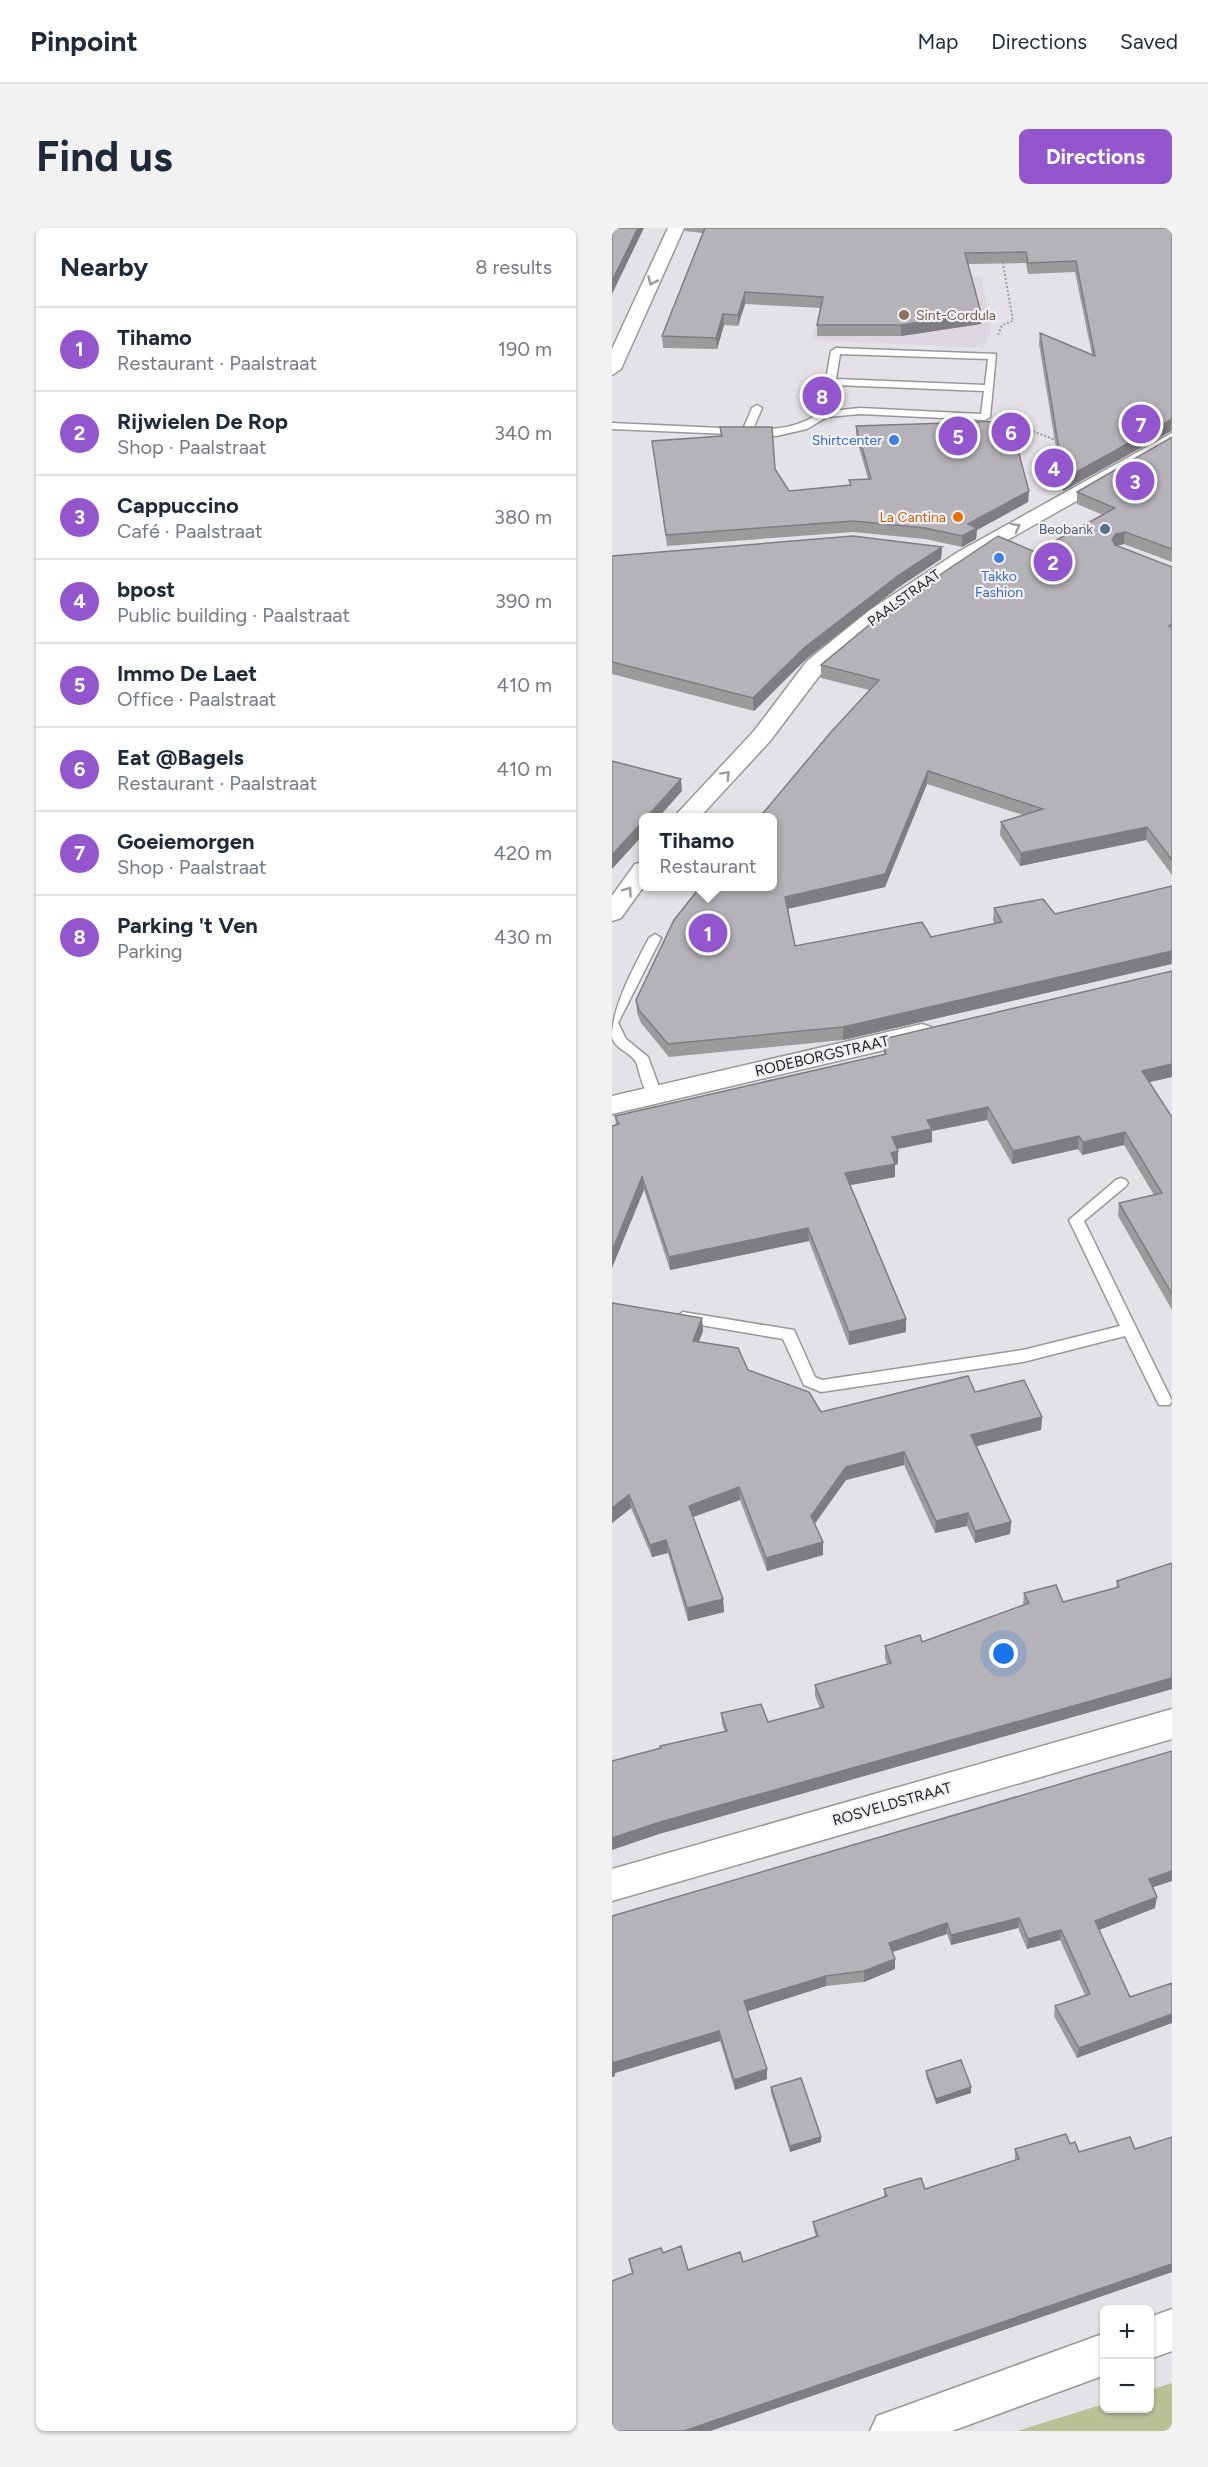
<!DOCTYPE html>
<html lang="en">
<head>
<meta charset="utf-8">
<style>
	:root { --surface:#fff; --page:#f2f2f3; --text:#1f2937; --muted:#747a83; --line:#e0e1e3; --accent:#9456cc }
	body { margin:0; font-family:Figtree,sans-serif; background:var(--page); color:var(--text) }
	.controls { position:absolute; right:18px; bottom:18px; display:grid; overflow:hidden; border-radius:9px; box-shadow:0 2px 4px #0004 }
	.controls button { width:54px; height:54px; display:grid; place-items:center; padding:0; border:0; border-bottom:2px solid var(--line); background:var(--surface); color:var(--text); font:30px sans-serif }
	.you { position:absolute; left:392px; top:1426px; width:21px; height:21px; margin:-15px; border:4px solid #fff; border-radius:50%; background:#1a73e8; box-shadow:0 0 0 9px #1a73e833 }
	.badge { display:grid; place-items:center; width:39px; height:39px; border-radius:50%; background:var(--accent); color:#fff; font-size:20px; font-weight:700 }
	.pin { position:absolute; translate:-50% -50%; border:3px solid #fff; box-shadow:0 2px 6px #0006 }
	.popup { position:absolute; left:27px; top:585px; width:138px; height:78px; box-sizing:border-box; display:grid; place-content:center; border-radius:9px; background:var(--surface); filter:drop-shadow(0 2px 4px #0005); font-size:20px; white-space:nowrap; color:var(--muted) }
	.popup b { font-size:22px; color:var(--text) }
	.popup::after { content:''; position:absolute; left:50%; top:100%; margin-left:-12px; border:12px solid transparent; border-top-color:var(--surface) }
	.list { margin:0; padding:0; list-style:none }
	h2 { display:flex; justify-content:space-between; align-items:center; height:78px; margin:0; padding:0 24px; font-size:26px }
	h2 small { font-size:20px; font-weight:400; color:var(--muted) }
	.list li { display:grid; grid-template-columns:39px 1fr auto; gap:18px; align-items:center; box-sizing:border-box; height:84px; padding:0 24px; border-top:2px solid var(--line) }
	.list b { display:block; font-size:22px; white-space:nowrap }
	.list p { margin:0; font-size:20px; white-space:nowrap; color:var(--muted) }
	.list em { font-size:20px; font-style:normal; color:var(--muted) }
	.map { position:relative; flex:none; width:560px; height:2203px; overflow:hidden; border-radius:9px }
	header { display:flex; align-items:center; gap:36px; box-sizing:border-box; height:84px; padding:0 30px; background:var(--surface); border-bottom:2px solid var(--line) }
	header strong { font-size:28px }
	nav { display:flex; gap:33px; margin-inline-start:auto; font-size:21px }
	.intro { display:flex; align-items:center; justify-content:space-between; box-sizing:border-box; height:144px; padding:0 36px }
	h1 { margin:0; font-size:42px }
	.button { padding:15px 27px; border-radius:9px; background:var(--accent); color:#fff; font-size:21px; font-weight:700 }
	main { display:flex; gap:36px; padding:0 36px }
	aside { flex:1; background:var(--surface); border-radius:9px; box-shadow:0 2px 4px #0004 }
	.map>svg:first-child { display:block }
	.built { fill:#ddd7e2 }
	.green { fill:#bac197 }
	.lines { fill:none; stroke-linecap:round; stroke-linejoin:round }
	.service-casing { stroke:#99979b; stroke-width:3 }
	.minor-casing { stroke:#99979b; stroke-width:3 }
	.path { stroke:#9d9c9f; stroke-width:2; stroke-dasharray:2 2; stroke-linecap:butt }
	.service { fill:#fff; fill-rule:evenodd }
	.minor { fill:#fff; fill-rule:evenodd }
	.wall { fill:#9d9a9e }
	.shaded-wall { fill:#7f7d81 }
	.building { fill:#b6b3b8; stroke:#7f7d81; stroke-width:1.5 }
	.oneway { stroke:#9c9b9c }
	.education-dot { fill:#8d6e63; stroke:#f2eff4; stroke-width:2 }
	.shop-dot { fill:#3f7fe0; stroke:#f2eff4; stroke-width:2 }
	.food-dot { fill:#e8710a; stroke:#f2eff4; stroke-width:2 }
	.service-dot { fill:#5c6f8a; stroke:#f2eff4; stroke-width:2 }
	.labels { text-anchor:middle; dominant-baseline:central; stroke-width:4.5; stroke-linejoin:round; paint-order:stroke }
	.far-education-label { font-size:14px; fill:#785e54; stroke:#f2eff4; text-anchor:start }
	.far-shop-label { font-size:14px; fill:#366cbe; stroke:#f2eff4; text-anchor:end }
	.far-food-label { font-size:14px; fill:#c56008; stroke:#f2eff4; text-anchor:end }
	.far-service-label { font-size:14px; fill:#4e5e75; stroke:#f2eff4; text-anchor:end }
	.far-street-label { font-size:14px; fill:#222123; stroke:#f2eff4 }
	.street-label { font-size:15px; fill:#222123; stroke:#f2eff4 }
</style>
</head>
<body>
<header>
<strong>Pinpoint</strong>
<nav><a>Map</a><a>Directions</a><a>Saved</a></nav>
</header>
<div class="intro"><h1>Find us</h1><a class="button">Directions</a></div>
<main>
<aside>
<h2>Nearby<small>8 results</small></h2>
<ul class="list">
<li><span class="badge">1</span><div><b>Tihamo</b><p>Restaurant · Paalstraat</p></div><em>190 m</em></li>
<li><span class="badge">2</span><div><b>Rijwielen De Rop</b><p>Shop · Paalstraat</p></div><em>340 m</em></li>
<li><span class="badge">3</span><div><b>Cappuccino</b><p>Café · Paalstraat</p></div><em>380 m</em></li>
<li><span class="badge">4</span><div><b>bpost</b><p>Public building · Paalstraat</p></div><em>390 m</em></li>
<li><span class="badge">5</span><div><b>Immo De Laet</b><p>Office · Paalstraat</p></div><em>410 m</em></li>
<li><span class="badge">6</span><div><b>Eat @Bagels</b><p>Restaurant · Paalstraat</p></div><em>410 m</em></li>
<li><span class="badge">7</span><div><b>Goeiemorgen</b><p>Shop · Paalstraat</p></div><em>420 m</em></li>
<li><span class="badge">8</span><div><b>Parking 't Ven</b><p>Parking</p></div><em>430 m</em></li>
</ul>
</aside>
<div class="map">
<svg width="560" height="2203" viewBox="0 0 560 2203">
	<rect width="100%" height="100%" fill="#e4e2e6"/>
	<path class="built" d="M 308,46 L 370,49 L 379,104 L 371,120 L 199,112 L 214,66 Z"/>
	<path class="green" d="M 560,2155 L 560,2203 L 405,2203 L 492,2176 L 493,2180 L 538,2180 L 538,2162 Z"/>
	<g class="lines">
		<g class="service-casing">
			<path id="service" d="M 224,120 L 384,126 L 378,189 L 373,192 L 248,186 L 215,189 L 195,201 L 164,208 L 0,201 L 0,195 L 131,201 L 140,180 L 145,177 L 150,180 L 141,201 C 167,202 186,199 208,185 L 219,123 ZM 228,126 L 376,131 L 373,157 L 224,151 ZM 223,157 L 372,163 L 369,186 L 248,180 L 218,183 Z
				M 43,706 L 49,710 L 6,795 L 14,811 L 36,829 L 50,867 L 43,871 C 32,869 28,846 25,836 C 20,824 3,822 0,809 C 0,778 23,737 37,710 Z
				M 509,950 L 514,952 L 516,955 L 514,958 L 472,993 L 560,1173 L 557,1177 L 547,1177 L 513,1108 L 411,1134 L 209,1164 L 192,1157 L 171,1111 L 71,1094 L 64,1089 L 71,1084 L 182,1102 L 203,1149 L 210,1152 L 411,1122 L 508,1098 L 457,992 L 504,952 Z"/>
		</g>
		<g class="minor-casing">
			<path id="minor" d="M 56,0 L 72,0 L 9,141 L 0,147 L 0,121 Z
				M 560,205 L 560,219 L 360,332 L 274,392 L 211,443 L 158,513 L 87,590 L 61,590 L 142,503 L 195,433 L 258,382 L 346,324 Z
				M 32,634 L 32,658 L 9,690 L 0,693 L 0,668 L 23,636 Z
				M 310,796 L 319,799 L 323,805 L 319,811 L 0,886 L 0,868 Z
				M 560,1481 L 560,1511 L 0,1673 L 0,1641 Z
				M 560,2081 L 560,2123 L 538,2131 L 538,2089 Z
				M 493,2105 L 493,2147 L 340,2203 L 258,2203 L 265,2188 Z"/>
		</g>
		<path class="path" d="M 386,107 L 390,97 L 401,93 L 390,30
			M 395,193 L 446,213"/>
		<use href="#service" class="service"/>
		<use href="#minor" class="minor"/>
	</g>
	<path class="wall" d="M 72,0 L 560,0 L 560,204 L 559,203 L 451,263 L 427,116 L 428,105 L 480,127 L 463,44 L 416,46 L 414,35 L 356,36 L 369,85 L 369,96 L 289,108 L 205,108 L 205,97 L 209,80 L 133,76 L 126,98 L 112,97 L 105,121 L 51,120 L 50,108 L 91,5 L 73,3 Z
		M 244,198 L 417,263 L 416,274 L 365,302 L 364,311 L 350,319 L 313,311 L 241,304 L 55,318 L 40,213 L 109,208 L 108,199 L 163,241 L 177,263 L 238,257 L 237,252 L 256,251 L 244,209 Z
		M 560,209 L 560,334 L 512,316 L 504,318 L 560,339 L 560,647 L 534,612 L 408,638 L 388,607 L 389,594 L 411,587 L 315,556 L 273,659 L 176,681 L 183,718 L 319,709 L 383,696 L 381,693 L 382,680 L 443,686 L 560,658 L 560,736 L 231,812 L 57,829 L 29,795 L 25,785 L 24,772 L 257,462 L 209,450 L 209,437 L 423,324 L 491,287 L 465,276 L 465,264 Z
		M 330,319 L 329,331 L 287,359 L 194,431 L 142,483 L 0,446 L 0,328 Z
		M 560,743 L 560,849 L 537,854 L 560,889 L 560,1082 L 506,988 L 507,975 L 542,967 L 512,917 L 470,927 L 466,921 L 400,936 L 375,892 L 320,903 L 320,914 L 285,921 L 286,936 L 283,937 L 283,949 L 238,957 L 294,1104 L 237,1117 L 197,1013 L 58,1042 L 32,962 L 4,897 L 3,888 L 272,827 L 271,811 Z
		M 0,1075 L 90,1090 L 91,1103 L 87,1114 L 209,1184 L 363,1164 L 430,1189 L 429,1202 L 364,1218 L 399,1294 L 398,1306 L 363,1315 L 355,1298 L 323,1305 L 292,1237 L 234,1252 L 203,1296 L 211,1327 L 155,1343 L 128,1272 L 81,1289 L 111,1371 L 112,1384 L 76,1393 L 56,1325 L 40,1329 L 19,1280 L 0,1295 Z
		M 560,1335 L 560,1461 L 47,1606 L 113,1504 L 110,1496 L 109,1485 L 156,1494 L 208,1480 L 203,1468 L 203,1457 L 275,1436 L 273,1430 L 273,1418 L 310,1414 L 411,1377 L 412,1365 L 451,1374 L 504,1360 L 505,1353 Z
		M 560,1653 L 541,1659 L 543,1680 L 487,1702 L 518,1769 L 465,1830 L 442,1788 L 443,1778 L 473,1767 L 448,1712 L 415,1721 L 406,1700 L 339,1717 L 335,1706 L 281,1724 L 283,1741 L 252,1754 L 214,1758 L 135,1783 L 155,1841 L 155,1851 L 123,1862 L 108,1813 L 3,1845 L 3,1848 L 0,1849 L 0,1688 Z
		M 314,1843 L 359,1865 L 324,1876 L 314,1848 Z
		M 159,1859 L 209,1909 L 209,1914 L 178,1924 L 159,1865 Z
		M 458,1916 L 467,1924 L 523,1921 L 560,2044 L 98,2203 L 0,2203 L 20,2046 L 17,2031 L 51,2025 L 76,2042 L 131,2034 L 204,2008 L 202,2003 L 201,1994 L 272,1969 L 272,1961 L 313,1961 L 403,1932 L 403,1921 Z"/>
	<path class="shaded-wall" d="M 26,0 L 32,0 L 0,66 L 0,53 Z
		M 133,64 L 133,76 L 126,98 L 126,87 Z
		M 369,85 L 369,96 L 289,108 L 289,97 Z
		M 111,86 L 112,97 L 105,121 L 104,110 Z
		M 560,191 L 559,203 L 451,263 L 452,251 Z
		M 417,263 L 416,274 L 365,302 L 364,311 L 350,319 L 350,308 L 356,296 Z
		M 513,304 L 512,316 L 503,318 L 500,311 L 504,306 Z
		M 330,319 L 329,331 L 287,359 L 194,431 L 142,483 L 141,470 L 193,419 L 287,347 Z
		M 316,543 L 315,556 L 273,659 L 174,681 L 173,669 Z
		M 69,551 L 70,563 L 46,590 L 34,590 Z
		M 32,592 L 32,606 L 0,641 L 0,627 Z
		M 535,599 L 534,612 L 408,638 L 409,625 Z
		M 560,723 L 559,736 L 231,812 L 231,799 Z
		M 560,836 L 560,849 L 529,856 L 530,843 Z
		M 376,879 L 375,892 L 320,903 L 320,914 L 280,922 L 280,909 L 315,892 Z
		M 513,904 L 512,917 L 470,927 L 471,914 Z
		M 467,908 L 466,921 L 400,936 L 401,923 Z
		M 286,923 L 286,936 L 283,937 L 283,949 L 233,958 L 233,945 L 279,925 Z
		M 30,949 L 32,962 L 0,1040 L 0,1023 Z
		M 196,1000 L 197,1013 L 58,1042 L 57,1029 Z
		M 90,1090 L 91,1103 L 82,1126 L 81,1113 Z
		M 294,1091 L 294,1104 L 237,1117 L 237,1104 Z
		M 430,1189 L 429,1202 L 358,1220 L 359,1207 Z
		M 292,1224 L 292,1237 L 234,1252 L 199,1300 L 199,1288 L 234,1239 Z
		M 127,1259 L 128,1272 L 78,1290 L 77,1278 Z
		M 17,1267 L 19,1280 L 0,1295 L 0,1280 Z
		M 356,1285 L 355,1298 L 323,1305 L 324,1293 Z
		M 399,1294 L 398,1306 L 363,1315 L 363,1303 Z
		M 54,1312 L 56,1325 L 40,1329 L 38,1317 Z
		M 211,1314 L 211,1327 L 155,1343 L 154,1330 Z
		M 111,1371 L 112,1384 L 76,1393 L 75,1380 Z
		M 560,1450 L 560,1461 L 47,1606 L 0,1622 L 0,1610 L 45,1595 Z
		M 560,1643 L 560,1653 L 535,1661 L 537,1651 Z
		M 545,1669 L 543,1680 L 482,1704 L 483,1693 Z
		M 407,1690 L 406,1700 L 339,1717 L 339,1707 Z
		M 335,1695 L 335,1706 L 277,1725 L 277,1715 Z
		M 449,1702 L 448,1712 L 415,1721 L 416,1711 Z
		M 283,1731 L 283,1741 L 252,1754 L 252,1743 Z
		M 214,1748 L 214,1758 L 133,1784 L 132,1773 Z
		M 560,1786 L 560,1795 L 465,1830 L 467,1820 Z
		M 107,1803 L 108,1813 L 3,1845 L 3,1848 L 0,1849 L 0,1835 Z
		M 155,1841 L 155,1851 L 123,1862 L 122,1852 Z
		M 359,1859 L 359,1865 L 324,1876 L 324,1871 Z
		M 209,1909 L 209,1914 L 178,1924 L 178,1918 Z
		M 560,2036 L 560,2044 L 98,2203 L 72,2203 Z"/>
	<path class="building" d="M 0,0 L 26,0 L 0,53 Z
		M 93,0 L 560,0 L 560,191 L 452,251 L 428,105 L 483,128 L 464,33 L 416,35 L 414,24 L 353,25 L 369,85 L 289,97 L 205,97 L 211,69 L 133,64 L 126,87 L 111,86 L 104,110 L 50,108 Z
		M 398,193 L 417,263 L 356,296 L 365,300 L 350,308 L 313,300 L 241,293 L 54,307 L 40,213 L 110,208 L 108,199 L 160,199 L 163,241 L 177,263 L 239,257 L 237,252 L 259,251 L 244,198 Z
		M 560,209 L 560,321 L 513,304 L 504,306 L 500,311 L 503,317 L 560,339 L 560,396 L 557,398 L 560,399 L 560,632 L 535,599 L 409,625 L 389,594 L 431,581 L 316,543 L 273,646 L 173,669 L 183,718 L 310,694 L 319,709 L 390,694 L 382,680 L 431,671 L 443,686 L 560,658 L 560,723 L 231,799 L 56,816 L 27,782 L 24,772 L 62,692 L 89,658 L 160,658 L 160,590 L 147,590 L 219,504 L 267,452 L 209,437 L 275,382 L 386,308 L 423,324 L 503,280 L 465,264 Z
		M 241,308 L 330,319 L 287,347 L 193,419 L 141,470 L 0,434 L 0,328 Z
		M 0,533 L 69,551 L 34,590 L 32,590 L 32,592 L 0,627 Z
		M 560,743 L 560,836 L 530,843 L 560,889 L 560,1066 L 507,975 L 550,965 L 513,904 L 471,914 L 467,908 L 401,923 L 376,879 L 315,892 L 320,901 L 280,909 L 286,923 L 279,925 L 283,936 L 233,945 L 294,1091 L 237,1104 L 196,1000 L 57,1029 L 30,949 L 0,1023 L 0,898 L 7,896 L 3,888 L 274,826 L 271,811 Z
		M 0,1075 L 90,1090 L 81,1113 L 126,1120 L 136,1142 L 197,1164 L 209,1184 L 356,1148 L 363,1164 L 412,1152 L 430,1189 L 359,1207 L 399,1294 L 363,1303 L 356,1285 L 324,1293 L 292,1224 L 234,1239 L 199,1288 L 211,1314 L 154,1330 L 127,1259 L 77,1278 L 111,1371 L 75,1380 L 54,1312 L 38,1317 L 17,1267 L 0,1280 Z
		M 560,1335 L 560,1450 L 45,1595 L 0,1610 L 0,1533 L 49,1520 L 48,1518 L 115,1503 L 109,1485 L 149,1476 L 156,1494 L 212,1479 L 203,1457 L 279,1435 L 273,1418 L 308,1407 L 310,1414 L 417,1375 L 412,1365 L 444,1357 L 451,1374 L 507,1359 L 505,1353 Z
		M 560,1523 L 560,1643 L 537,1651 L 545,1669 L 483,1693 L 518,1769 L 560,1755 L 560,1786 L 467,1820 L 443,1778 L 478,1766 L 449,1702 L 416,1711 L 407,1690 L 339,1707 L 335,1695 L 277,1715 L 283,1731 L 252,1743 L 214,1748 L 132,1773 L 155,1841 L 122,1852 L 107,1803 L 0,1835 L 1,1838 L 0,1839 L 0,1688 Z
		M 349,1832 L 359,1859 L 324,1871 L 314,1843 Z
		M 189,1850 L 209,1909 L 178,1918 L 159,1859 Z
		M 454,1906 L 458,1916 L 463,1914 L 467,1924 L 518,1909 L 523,1921 L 560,1909 L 560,2036 L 72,2203 L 0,2203 L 0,2053 L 21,2045 L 17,2031 L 49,2020 L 51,2025 L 69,2018 L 76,2042 L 128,2024 L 131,2034 L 206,2008 L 201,1994 L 275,1968 L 272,1961 L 309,1950 L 313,1961 L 407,1931 L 403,1921 Z"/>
	<defs><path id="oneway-chevron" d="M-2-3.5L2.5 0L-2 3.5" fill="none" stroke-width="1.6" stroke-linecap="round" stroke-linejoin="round" transform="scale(1.5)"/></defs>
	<g class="oneway">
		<use href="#oneway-chevron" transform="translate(40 53) rotate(114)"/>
		<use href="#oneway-chevron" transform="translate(404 299) rotate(-29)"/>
		<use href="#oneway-chevron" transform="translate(114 547) rotate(-47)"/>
		<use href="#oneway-chevron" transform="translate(16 663) rotate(-54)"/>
	</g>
	<circle class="education-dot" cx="292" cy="87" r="6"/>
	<g class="shop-dot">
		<circle cx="282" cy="212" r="6"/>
		<circle cx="387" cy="330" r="6"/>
	</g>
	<circle class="food-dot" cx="346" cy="289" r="6"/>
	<circle class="service-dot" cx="493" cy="301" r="6"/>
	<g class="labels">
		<g class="far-education-label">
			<text x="304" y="87">Sint-Cordula</text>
		</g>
		<g class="far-shop-label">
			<text x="270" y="212">Shirtcenter</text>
			<text x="387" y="348" text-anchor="middle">Takko<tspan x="387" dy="16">Fashion</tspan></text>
		</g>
		<g class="far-food-label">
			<text x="334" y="289">La Cantina</text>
		</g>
		<g class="far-service-label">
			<text x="481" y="301">Beobank</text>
		</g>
		<g class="far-street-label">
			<text transform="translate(292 370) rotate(-36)">PAALSTRAAT</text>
		</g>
		<g class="street-label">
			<text transform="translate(210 828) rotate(-13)">RODEBORGSTRAAT</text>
			<text transform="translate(280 1576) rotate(-16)">ROSVELDSTRAAT</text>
		</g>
	</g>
</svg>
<div class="controls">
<button>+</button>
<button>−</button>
</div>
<div class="you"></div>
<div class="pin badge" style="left:96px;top:705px">1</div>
<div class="popup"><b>Tihamo</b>Restaurant</div>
<div class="pin badge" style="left:441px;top:334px">2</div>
<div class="pin badge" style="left:523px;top:253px">3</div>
<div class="pin badge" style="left:442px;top:240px">4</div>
<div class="pin badge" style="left:346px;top:208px">5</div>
<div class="pin badge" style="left:399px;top:204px">6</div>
<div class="pin badge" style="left:529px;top:196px">7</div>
<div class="pin badge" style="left:210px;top:168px">8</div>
</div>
</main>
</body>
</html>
